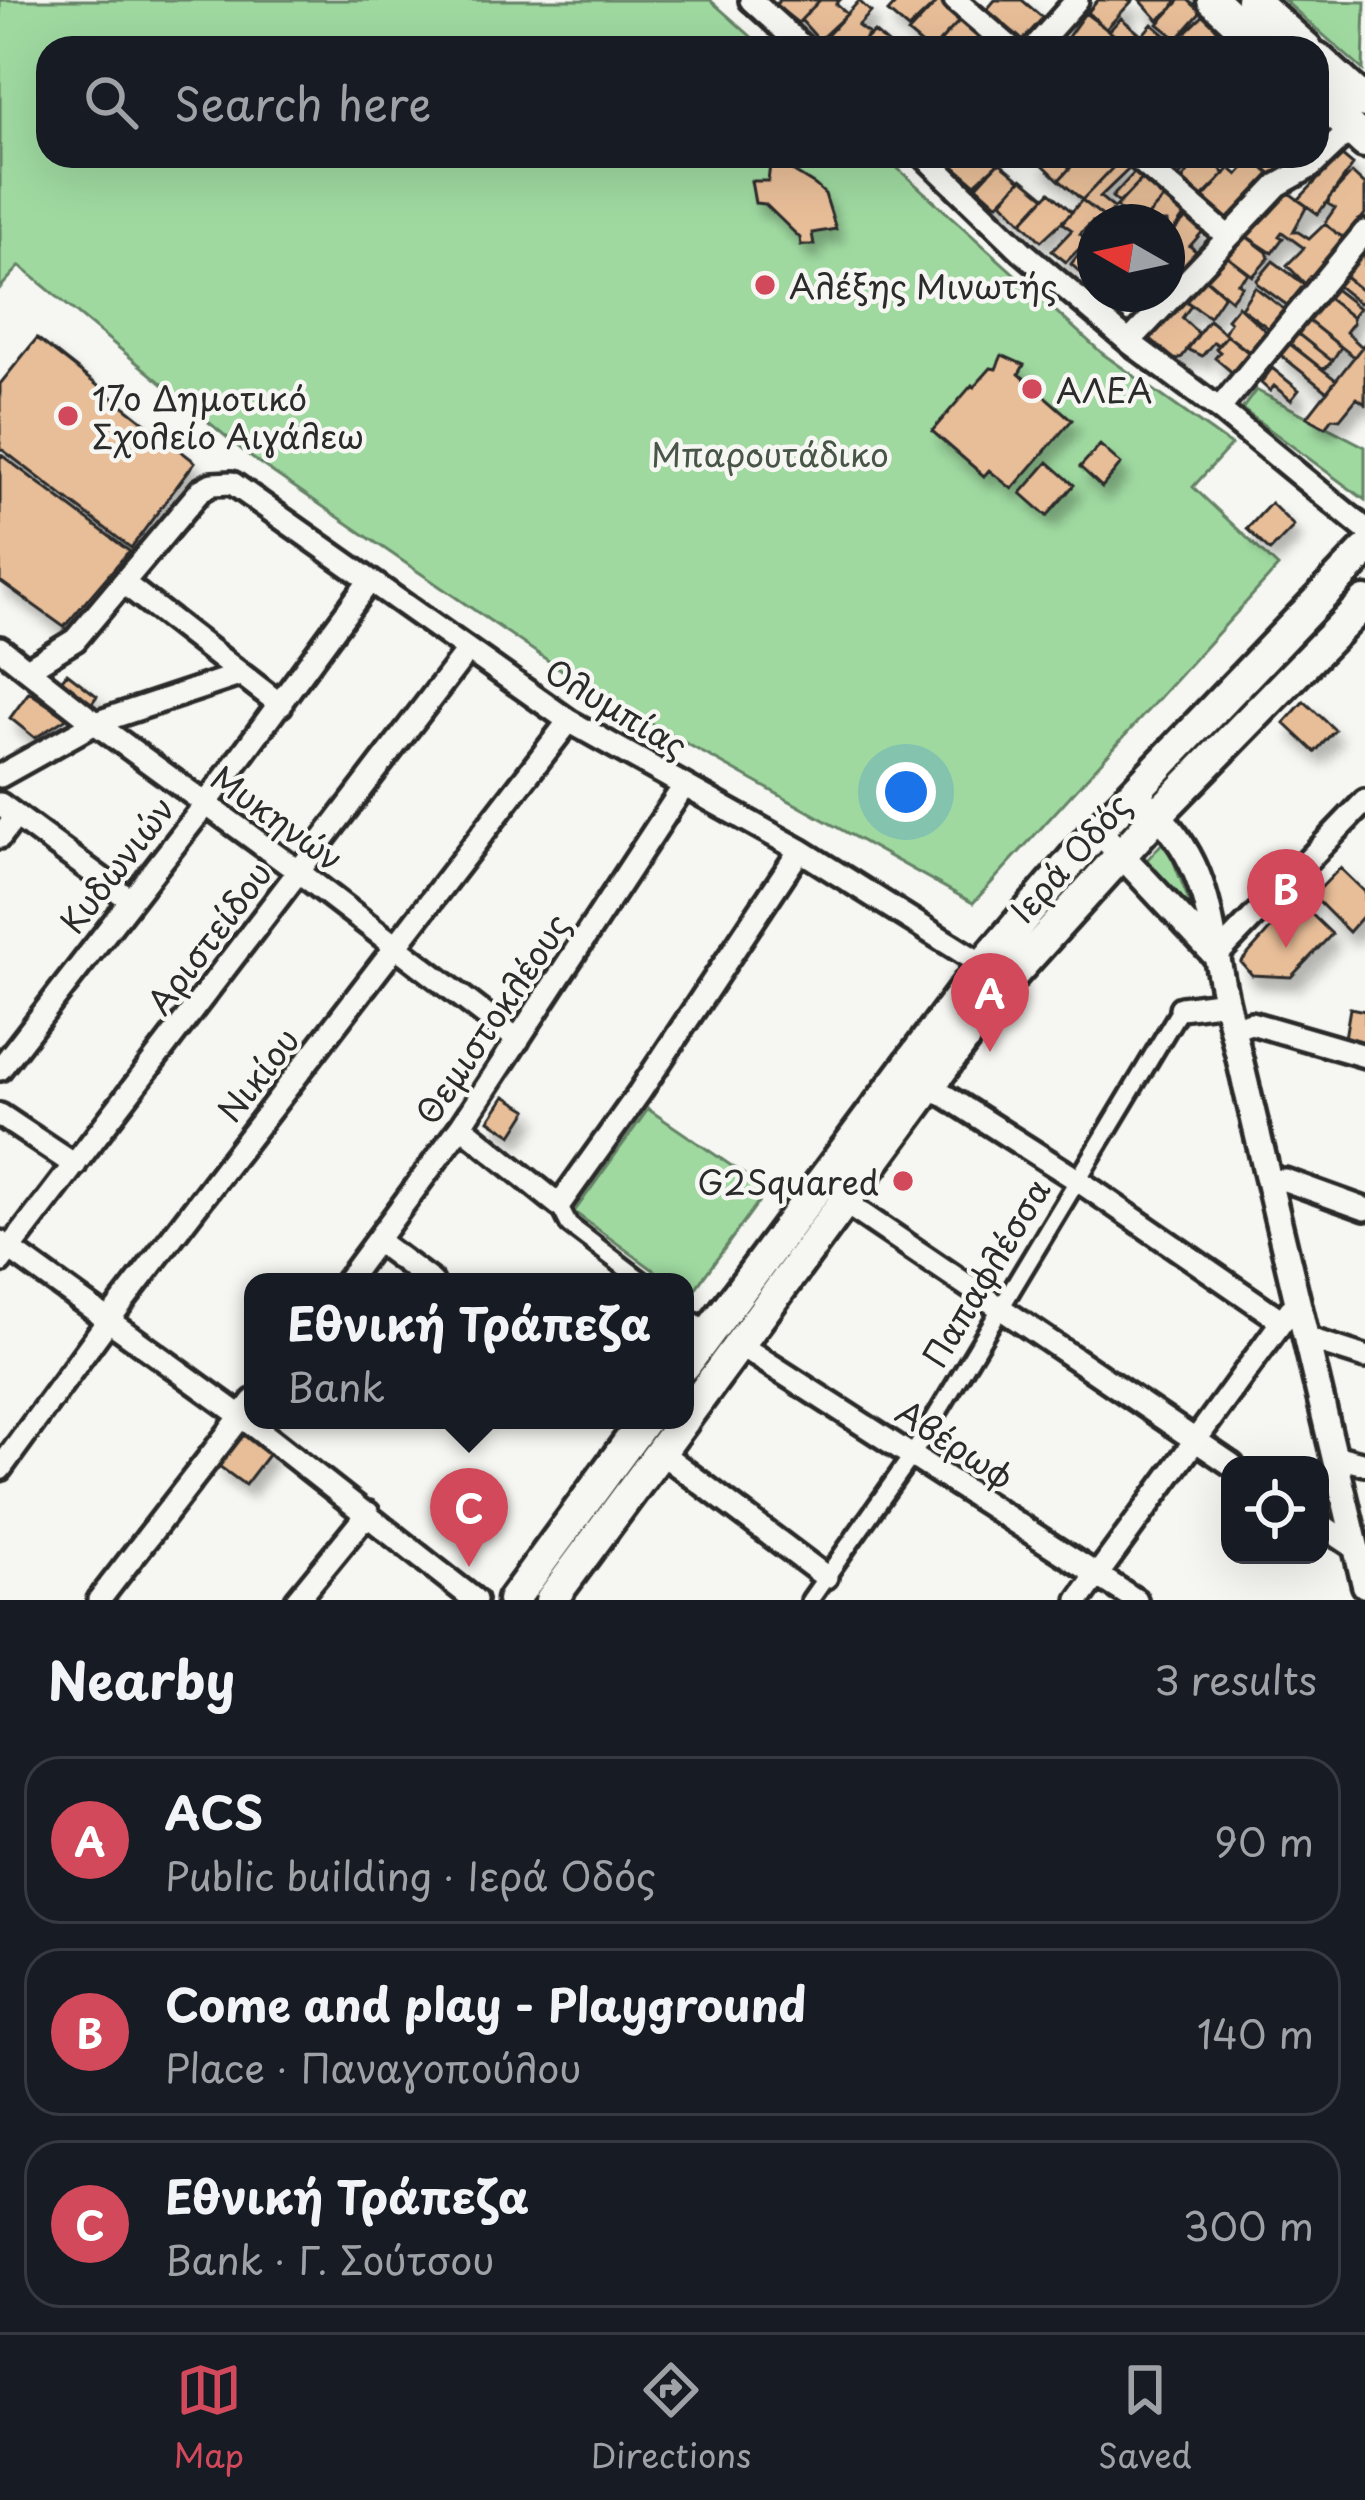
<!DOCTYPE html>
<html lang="en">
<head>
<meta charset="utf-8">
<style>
	:root { --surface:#171b24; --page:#20242c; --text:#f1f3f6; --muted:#9ea1a6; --line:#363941; --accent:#d1495b }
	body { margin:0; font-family:"Playpen Sans",sans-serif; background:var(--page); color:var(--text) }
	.controls { position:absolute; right:36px; bottom:36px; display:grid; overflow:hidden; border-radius:24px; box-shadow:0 12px 48px #0002 }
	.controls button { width:108px; height:108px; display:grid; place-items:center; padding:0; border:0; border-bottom:3px solid var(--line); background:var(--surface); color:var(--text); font:60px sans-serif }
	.compass { position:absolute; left:1077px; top:204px; width:108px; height:108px; border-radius:50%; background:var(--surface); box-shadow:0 12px 48px #0002; rotate:279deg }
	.you { position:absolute; left:906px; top:792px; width:42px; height:42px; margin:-30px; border:9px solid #fff; border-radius:50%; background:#1a73e8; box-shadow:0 0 0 18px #1a73e833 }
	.badge { display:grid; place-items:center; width:78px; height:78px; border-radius:50%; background:var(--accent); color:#fff; font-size:39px; font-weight:700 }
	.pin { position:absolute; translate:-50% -99px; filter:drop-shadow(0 3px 6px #0008) }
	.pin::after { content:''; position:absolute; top:63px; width:42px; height:36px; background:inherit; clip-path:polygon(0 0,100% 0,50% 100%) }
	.popup { position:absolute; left:244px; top:1273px; width:450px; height:156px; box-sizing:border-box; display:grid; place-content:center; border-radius:24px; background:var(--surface); filter:drop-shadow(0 3px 9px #0005); font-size:39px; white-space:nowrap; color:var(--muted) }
	.popup b { font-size:45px; color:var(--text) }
	.popup::after { content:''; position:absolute; left:50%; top:100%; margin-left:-24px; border:24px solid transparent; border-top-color:var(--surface) }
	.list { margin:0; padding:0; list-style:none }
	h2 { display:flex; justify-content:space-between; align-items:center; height:156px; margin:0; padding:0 48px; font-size:51px }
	h2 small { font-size:39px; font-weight:400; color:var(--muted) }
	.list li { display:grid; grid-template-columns:78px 1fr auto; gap:36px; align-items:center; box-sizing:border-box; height:168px; margin:0 24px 24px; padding:0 24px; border:3px solid var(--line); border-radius:36px }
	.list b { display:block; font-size:45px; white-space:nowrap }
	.list p { margin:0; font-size:39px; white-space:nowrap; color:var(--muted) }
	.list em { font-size:39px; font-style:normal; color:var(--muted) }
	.icon { flex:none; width:66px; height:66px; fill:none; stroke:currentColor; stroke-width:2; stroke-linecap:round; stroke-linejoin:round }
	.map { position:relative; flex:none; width:1365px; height:1600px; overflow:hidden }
	.search { position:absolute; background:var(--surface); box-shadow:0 12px 48px #0002; left:36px; right:36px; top:36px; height:132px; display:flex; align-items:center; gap:30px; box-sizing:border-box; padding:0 42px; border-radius:36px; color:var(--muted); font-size:45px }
	.sheet { height:732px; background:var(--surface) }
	nav { display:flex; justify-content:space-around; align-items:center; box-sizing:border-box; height:168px; border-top:3px solid var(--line); background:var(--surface); font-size:33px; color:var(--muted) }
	nav a { display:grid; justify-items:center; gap:6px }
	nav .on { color:var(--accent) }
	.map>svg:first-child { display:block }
	.green { fill:#9fd9a0; stroke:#658266; stroke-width:3 }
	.building { fill:#e8be98; stroke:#2b2b2b; stroke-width:3; filter:url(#shadow) }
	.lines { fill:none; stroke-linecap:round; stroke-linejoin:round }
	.pedestrian-casing { stroke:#2b2b2b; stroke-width:24 }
	.minor-casing { stroke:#2b2b2b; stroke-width:30 }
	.tertiary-casing { stroke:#2b2b2b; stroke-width:33 }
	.secondary-casing { stroke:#2b2b2b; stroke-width:39 }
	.pedestrian { stroke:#f6f6f2; stroke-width:15 }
	.minor { stroke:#f6f6f2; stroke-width:21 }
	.tertiary { stroke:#f6f6f2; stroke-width:24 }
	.secondary { stroke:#f6f6f2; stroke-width:30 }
	.poi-dot { fill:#d1495b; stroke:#f6f6f2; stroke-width:4.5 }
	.labels { text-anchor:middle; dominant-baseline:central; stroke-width:9; stroke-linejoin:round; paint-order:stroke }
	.poi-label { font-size:33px; fill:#2b2b2b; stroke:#f6f6f2; text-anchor:start }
	.park-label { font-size:33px; fill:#485648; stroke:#f6f6f2 }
	.street-label { font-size:33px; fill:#2b2b2b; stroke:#f6f6f2 }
</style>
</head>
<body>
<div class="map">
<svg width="1365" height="1600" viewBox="0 0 1365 1600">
	<defs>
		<filter id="shadow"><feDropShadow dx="7" dy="12" stdDeviation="6" flood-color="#0004"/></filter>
	</defs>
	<rect width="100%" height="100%" fill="#f6f6f2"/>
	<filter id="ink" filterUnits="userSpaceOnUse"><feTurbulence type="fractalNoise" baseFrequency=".00833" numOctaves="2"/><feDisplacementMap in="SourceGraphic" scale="24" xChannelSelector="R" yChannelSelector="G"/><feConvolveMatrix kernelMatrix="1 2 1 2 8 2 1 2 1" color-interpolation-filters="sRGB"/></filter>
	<g filter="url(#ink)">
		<path class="green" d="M 0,0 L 710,0 L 764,48 L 48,48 L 48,156 L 884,156 L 1103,354 L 1231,445 L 1193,487 L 1278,567 L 973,903 L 594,692 L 252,458 L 20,266 L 0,288 Z
			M 1284,0 L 1365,2 L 1363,70 Z
			M 1256,390 L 1365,447 L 1365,500 L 1242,409 Z
			M 1165,840 L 1197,921 L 1144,863 Z
			M 648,1109 L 767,1190 L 690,1296 L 685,1293 L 685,1282 L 670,1282 L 574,1212 Z"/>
		<path class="building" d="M 820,0 L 798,23 L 775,5 L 780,0 Z
			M 820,0 L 840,0 L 836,4 L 847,14 L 819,40 L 801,20 Z
			M 899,0 L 939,0 L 908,29 L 888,12 Z
			M 939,0 L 962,18 L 934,48 L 926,48 L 908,33 Z
			M 995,0 L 1022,0 L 1043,18 L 1019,45 L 983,14 Z
			M 1098,0 L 1133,0 L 1106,29 L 1088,12 Z
			M 1140,0 L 1176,0 L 1173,8 L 1158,20 Z
			M 1180,0 L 1188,0 L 1201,12 L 1177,39 L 1158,24 Z
			M 859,1 L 871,12 L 858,26 L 869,34 L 857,48 L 823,48 L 826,42 L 823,40 Z
			M 1085,13 L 1113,34 L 1106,48 L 1078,48 L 1067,38 Z
			M 1205,14 L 1219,32 L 1205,48 L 1196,48 L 1189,42 L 1186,44 L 1180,38 Z
			M 962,18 L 984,37 L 975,48 L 949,48 L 940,41 Z
			M 1121,18 L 1142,36 L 1131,48 L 1109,31 Z
			M 1152,24 L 1165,35 L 1154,48 L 1131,48 Z
			M 1223,31 L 1241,48 L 1205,48 L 1219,32 Z
			M 874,32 L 893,48 L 857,48 Z
			M 1341,155 L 1353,165 L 1318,214 L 1298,200 Z
			M 956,156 L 992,156 L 999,162 L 975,184 L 950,163 Z
			M 1040,156 L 1081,156 L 1077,160 L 1071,156 L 1065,163 L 1070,168 L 1059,180 L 1037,159 Z
			M 1081,156 L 1121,159 L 1082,200 L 1059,180 Z
			M 1161,156 L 1200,156 L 1175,180 L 1157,164 Z
			M 1200,156 L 1209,156 L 1225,174 L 1198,201 L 1179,184 Z
			M 1253,156 L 1307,156 L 1273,177 Z
			M 1253,158 L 1273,177 L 1226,224 L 1202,199 L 1230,168 L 1238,175 Z
			M 1121,159 L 1131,167 L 1100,197 L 1114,208 L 1105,218 L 1082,200 Z
			M 999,162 L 1021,180 L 997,204 L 977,186 Z
			M 770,165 L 789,169 L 815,185 L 825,194 L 836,229 L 812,233 L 814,245 L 801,245 L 800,238 L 765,204 L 755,203 L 751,181 L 768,181 Z
			M 1135,172 L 1143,178 L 1119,203 L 1112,197 Z
			M 1352,173 L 1365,185 L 1365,214 L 1345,239 L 1326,225 L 1326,221 L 1335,208 L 1328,204 L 1329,198 Z
			M 1022,178 L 1045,197 L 1022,222 L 1002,201 Z
			M 1143,178 L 1165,197 L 1142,222 L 1133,222 L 1116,207 Z
			M 1282,188 L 1307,206 L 1293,232 L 1298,232 L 1309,239 L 1325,224 L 1345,239 L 1308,287 L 1287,265 L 1304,248 L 1282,232 L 1279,236 L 1283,238 L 1272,253 L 1243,234 Z
			M 1050,192 L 1072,212 L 1041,241 L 1022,222 Z
			M 1165,197 L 1186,213 L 1170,235 L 1167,222 L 1142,222 Z
			M 1082,200 L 1105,218 L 1092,222 L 1080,234 L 1088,240 L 1066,262 L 1052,251 L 1072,230 L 1062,223 Z
			M 1188,216 L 1204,230 L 1190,246 L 1198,253 L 1167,285 L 1167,238 Z
			M 1095,233 L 1095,275 L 1089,280 L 1071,264 Z
			M 1243,234 L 1267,252 L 1269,258 L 1253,276 L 1224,254 Z
			M 1360,250 L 1365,254 L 1365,293 L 1342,274 Z
			M 1224,254 L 1249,274 L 1238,283 L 1242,286 L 1231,300 L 1204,277 Z
			M 1273,261 L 1308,287 L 1291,308 L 1258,284 L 1257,280 Z
			M 1200,274 L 1224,295 L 1209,317 L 1180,297 Z
			M 1343,275 L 1365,293 L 1365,300 L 1359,303 L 1335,284 Z
			M 1255,287 L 1285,310 L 1271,330 L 1241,308 Z
			M 1332,287 L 1359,308 L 1352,317 L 1325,296 Z
			M 1325,296 L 1352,317 L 1353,323 L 1346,332 L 1362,347 L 1354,357 L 1306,319 Z
			M 1183,299 L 1191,306 L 1182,318 L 1199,334 L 1182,357 L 1175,360 L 1147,336 Z
			M 1238,306 L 1269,334 L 1252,354 L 1224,333 L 1230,322 L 1227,319 Z
			M 1306,319 L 1341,347 L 1332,361 L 1293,330 Z
			M 1209,320 L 1227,335 L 1218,345 L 1214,342 L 1202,356 L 1187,349 Z
			M 1293,330 L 1332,361 L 1326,368 L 1322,369 L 1288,342 Z
			M 1227,335 L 1249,353 L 1234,374 L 1215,358 L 1220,352 L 1216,349 Z
			M 37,338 L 195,462 L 131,548 L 0,448 L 0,384 Z
			M 1286,341 L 1336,380 L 1327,392 L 1277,352 Z
			M 1365,343 L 1365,404 L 1357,398 L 1340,419 L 1332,418 L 1325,427 L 1307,417 Z
			M 1002,355 L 1024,365 L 1019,374 L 1072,420 L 1012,489 L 989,470 L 984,476 L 932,431 L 972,385 L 974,387 L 991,368 L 996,369 Z
			M 1272,368 L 1299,390 L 1291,400 L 1274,386 L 1270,391 L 1261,383 Z
			M 1100,445 L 1121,464 L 1102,487 L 1080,467 Z
			M 0,454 L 129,551 L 64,627 L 0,581 Z
			M 1048,462 L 1074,485 L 1047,516 L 1021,493 Z
			M 1271,503 L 1294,526 L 1270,551 L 1247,529 Z
			M 67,673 L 97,696 L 89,707 L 58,684 Z
			M 29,692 L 67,718 L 35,738 L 10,718 Z
			M 1304,701 L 1335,730 L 1315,752 L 1284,723 Z
			M 1340,868 L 1365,892 L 1365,914 L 1349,932 L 1313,896 Z
			M 1298,901 L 1332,934 L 1291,977 L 1252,975 L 1241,962 L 1274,925 L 1279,927 L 1286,919 L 1283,915 Z
			M 1350,1008 L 1365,1011 L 1365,1049 L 1344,1044 Z
			M 505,1096 L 528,1110 L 512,1135 L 489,1120 Z
			M 242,1429 L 271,1451 L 245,1485 L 216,1464 Z"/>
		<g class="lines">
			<g class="pedestrian-casing">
				<path id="pedestrian" d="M 559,1205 L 569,1225 L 644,1282
					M 685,1314 L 707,1334
					M 810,1600 L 913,1454 L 1181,1008"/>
			</g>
			<g class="minor-casing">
				<path id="minor" d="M 751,0 L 804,48
					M 955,0 L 1011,48
					M 1034,48 L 1077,0
					M 924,156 L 1023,252 L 1129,342 L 1219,409 L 1365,529
					M 1135,156 L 1227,236
					M 1129,342 L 1278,185 L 1312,166 L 1351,129
					M 1219,409 L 1365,232
					M 125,584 L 281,705
					M 0,648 L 95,723 L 299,872 L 518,1040
					M 29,668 L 75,640 L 201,490 L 212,484 L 232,483 L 569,721 L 800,850 L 983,965
					M 0,776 L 95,723 L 239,675
					M 0,804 L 129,899
					M 0,837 L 16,816
					M 1216,956 L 1365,801
					M 1181,1008 L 1226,1002
					M 1232,1029 L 1251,1023 L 1365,1056
					M 0,1069 L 205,805 L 368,583
					M 930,1086 L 1079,1181 L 1282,1321
					M 0,1115 L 75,1165
					M 461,1126 L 559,1205 L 639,1093 L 800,850
					M 1269,1181 L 1285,1180 L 1365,1209
					M 844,1202 L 1232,1465
					M 377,1241 L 432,1282
					M 0,1242 L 241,1416 L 475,1600
					M 0,1262 L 467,651
					M 346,1282 L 461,1126 L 684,786
					M 1306,1338 L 1365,1357
					M 738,1344 L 1136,1600
					M 660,1452 L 826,1577
					M 1334,1456 L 1365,1464
					M 0,1469 L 110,1318 L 569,721
					M 1320,1524 L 1356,1548
					M 99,1600 L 253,1401
					M 297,1600 L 368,1513
					M 1079,1600 L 1291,1309"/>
			</g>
			<g class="tertiary-casing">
				<path id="tertiary" d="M 1145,802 C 1213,864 1207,920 1226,1002 L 1365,1585
					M 1098,830 L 1216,956"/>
			</g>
			<g class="secondary-casing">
				<path id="secondary" d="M 1213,0 L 1264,48
					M 1252,0 L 1306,48
					M 1317,58 L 1365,102
					M 1317,97 L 1365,142
					M 685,1365 L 983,965 L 1098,830 L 1365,551
					M 685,1418 L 1006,982 L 1158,814 L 1365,602
					M 513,1600 L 645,1420
					M 551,1600 L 684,1420"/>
			</g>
			<use href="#pedestrian" class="pedestrian"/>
			<use href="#minor" class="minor"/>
			<use href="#tertiary" class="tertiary"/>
			<use href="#secondary" class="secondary"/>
		</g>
	</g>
	<g class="poi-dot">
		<circle cx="765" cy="285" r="12"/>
		<circle cx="1032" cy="389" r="12"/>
		<circle cx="68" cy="416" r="12"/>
		<circle cx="903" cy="1181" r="12"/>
	</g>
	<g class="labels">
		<g class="poi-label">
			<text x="789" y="285">Αλέξης Μινωτής</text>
			<text x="1056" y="389">ΑΛΕΑ</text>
			<text x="92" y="397">17o Δημοτικό<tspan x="92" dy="38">Σχολείο Αιγάλεω</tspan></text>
			<text x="879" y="1181" text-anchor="end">G2Squared</text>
		</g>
		<g class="park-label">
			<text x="770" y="453">Μπαρουτάδικο</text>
		</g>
		<g class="street-label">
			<text transform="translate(617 707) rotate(31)">Ολυμπίας</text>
			<text transform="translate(278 817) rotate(36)">Μυκηνών</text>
			<text transform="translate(1069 857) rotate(-48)">Ιερά Οδός</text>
			<text transform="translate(116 864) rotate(-52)">Κυδωνιών</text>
			<text transform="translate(208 937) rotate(-53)">Αριστείδου</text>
			<text transform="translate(491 1018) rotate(-56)">Θεμιστοκλέους</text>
			<text transform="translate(257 1074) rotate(-52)">Νικίου</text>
			<text transform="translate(985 1272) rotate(-59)">Παπαφλέσσα</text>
			<text transform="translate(956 1443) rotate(33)">Αβέρωφ</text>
		</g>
	</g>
</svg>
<div class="controls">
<button><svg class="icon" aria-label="locate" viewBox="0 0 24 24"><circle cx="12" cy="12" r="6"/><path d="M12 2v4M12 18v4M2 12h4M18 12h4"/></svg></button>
</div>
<svg class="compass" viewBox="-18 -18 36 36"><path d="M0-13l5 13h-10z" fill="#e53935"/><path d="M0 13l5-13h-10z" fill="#9ea1a6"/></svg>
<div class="you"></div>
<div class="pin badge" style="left:990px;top:1052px">A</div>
<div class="pin badge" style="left:1286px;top:948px">B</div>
<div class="pin badge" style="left:469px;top:1567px">C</div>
<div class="popup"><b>Εθνική Τράπεζα</b>Bank</div>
<div class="search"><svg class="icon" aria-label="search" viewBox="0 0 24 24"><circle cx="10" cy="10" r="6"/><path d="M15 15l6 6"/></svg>Search here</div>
</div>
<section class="sheet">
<h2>Nearby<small>3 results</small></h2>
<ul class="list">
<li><span class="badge">A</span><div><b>ACS</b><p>Public building · Ιερά Οδός</p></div><em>90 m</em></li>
<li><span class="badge">B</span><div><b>Come and play - Playground</b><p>Place · Παναγοπούλου</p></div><em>140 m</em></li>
<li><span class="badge">C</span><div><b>Εθνική Τράπεζα</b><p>Bank · Γ. Σούτσου</p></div><em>300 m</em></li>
</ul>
</section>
<nav>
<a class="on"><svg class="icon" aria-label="map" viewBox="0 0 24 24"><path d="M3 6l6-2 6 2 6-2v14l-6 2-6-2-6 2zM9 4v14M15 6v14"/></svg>Map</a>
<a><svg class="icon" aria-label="directions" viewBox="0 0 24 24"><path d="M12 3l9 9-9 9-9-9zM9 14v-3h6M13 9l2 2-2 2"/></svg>Directions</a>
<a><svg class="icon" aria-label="saved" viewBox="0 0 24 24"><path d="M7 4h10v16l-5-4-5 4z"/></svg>Saved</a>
</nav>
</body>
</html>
